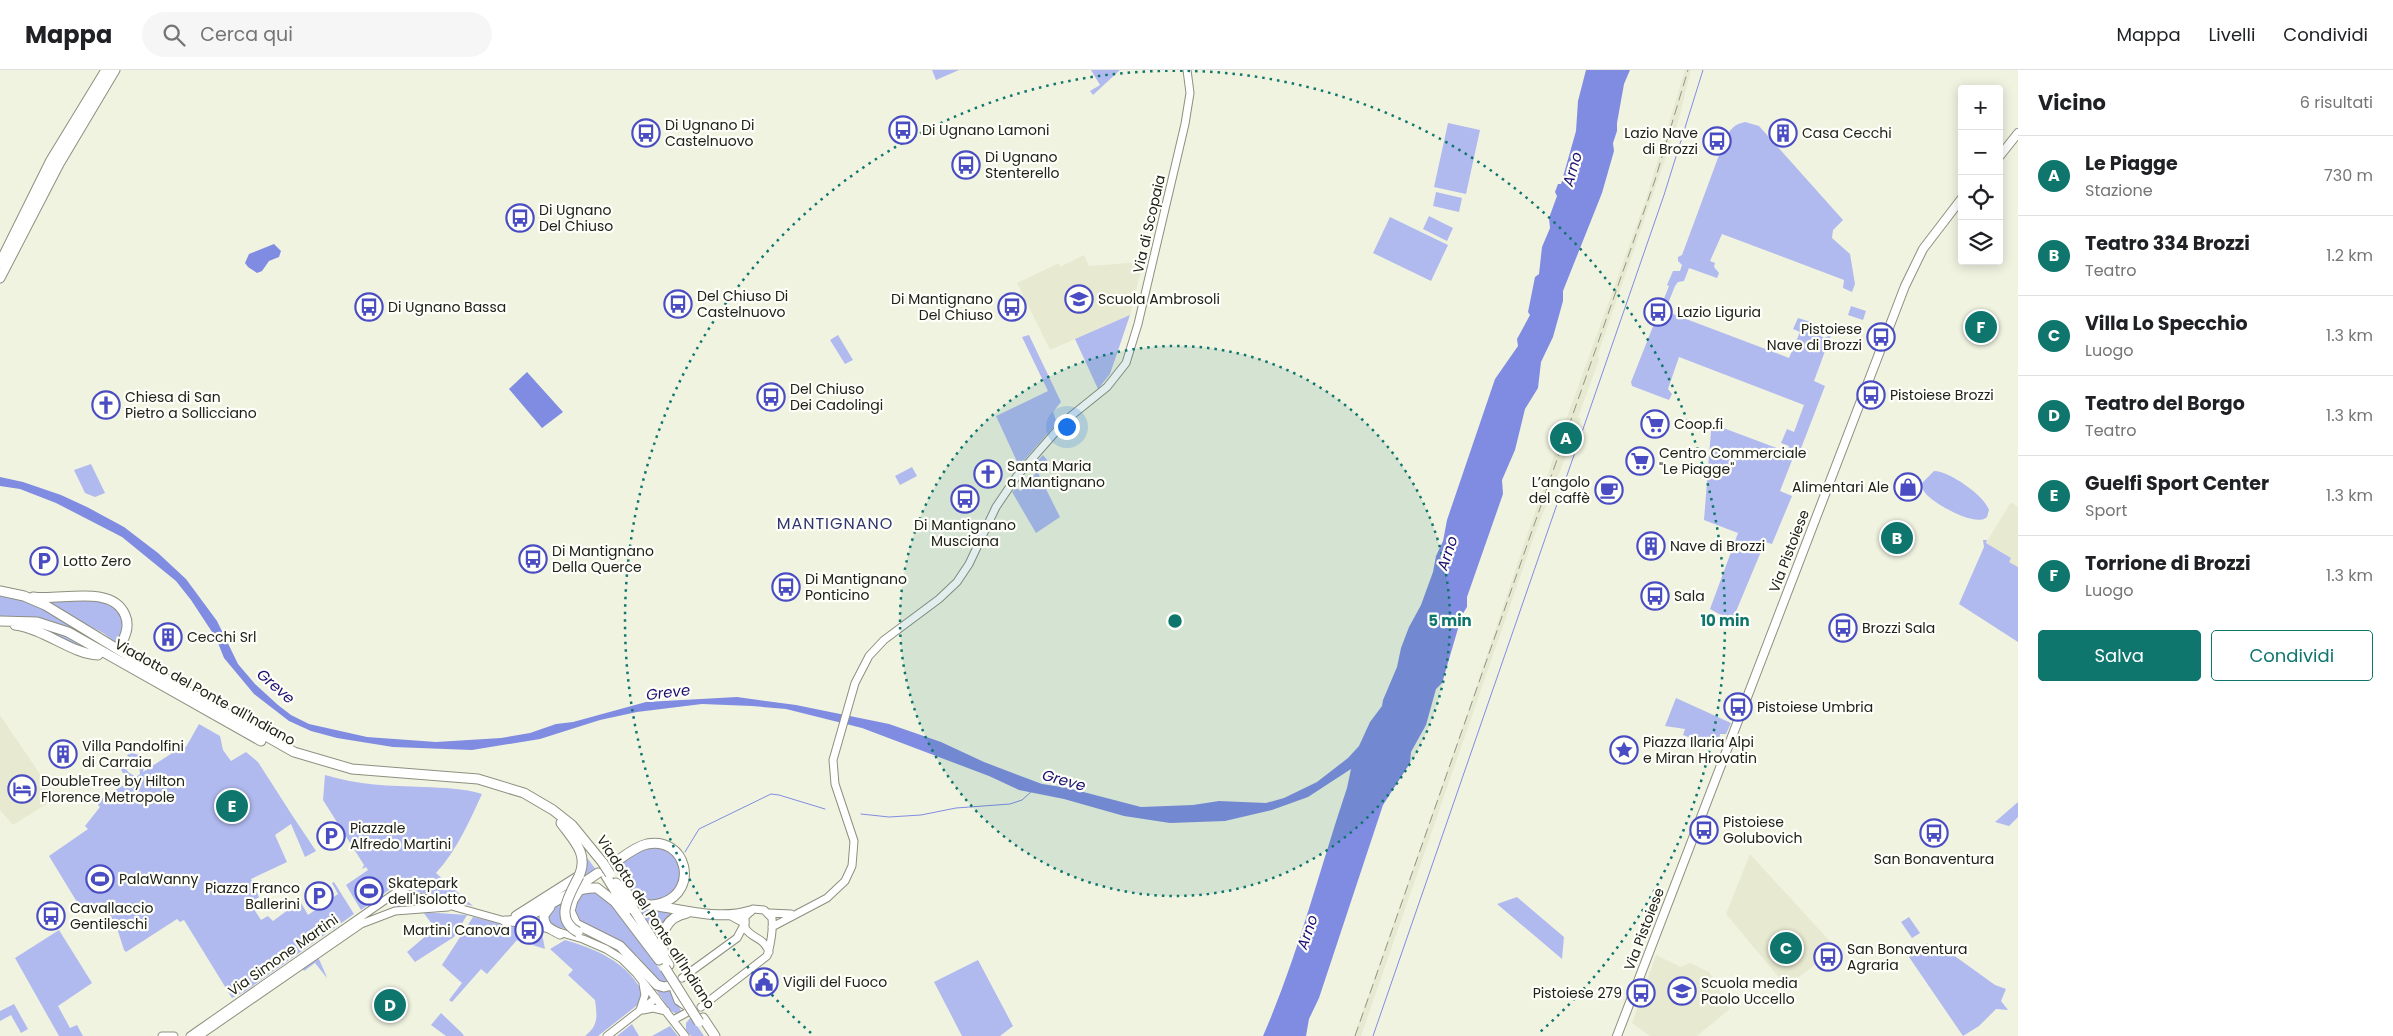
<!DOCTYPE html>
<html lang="it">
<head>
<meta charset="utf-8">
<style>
	:root { --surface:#fff; --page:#f6f6f6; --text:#202124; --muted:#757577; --line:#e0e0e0; --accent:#0f766e }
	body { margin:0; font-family:Poppins,sans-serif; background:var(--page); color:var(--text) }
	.controls { position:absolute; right:15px; top:15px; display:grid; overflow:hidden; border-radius:5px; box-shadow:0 2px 12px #0003 }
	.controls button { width:45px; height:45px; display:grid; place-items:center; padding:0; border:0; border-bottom:1px solid var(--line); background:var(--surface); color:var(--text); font:25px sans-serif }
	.you { position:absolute; left:1066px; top:356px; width:18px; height:18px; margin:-12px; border:4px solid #fff; border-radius:50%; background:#1a73e8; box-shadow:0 0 0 8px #1a73e833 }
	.badge { display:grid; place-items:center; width:32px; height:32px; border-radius:50%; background:var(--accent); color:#fff; font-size:16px; font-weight:700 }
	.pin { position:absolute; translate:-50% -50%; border:2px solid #fff; box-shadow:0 1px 5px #0006 }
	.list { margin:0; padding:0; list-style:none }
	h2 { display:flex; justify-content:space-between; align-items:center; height:65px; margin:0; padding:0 20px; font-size:21px }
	h2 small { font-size:16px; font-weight:400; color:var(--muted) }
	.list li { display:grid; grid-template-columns:32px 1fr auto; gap:15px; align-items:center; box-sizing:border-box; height:80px; padding:0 20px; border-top:1px solid var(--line) }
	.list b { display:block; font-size:19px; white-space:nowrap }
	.list p { margin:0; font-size:16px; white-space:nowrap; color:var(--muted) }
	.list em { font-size:16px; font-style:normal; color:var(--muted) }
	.actions { display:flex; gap:10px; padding:15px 20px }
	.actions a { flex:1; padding:11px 0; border:1px solid var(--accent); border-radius:5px; text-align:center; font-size:18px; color:var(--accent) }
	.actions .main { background:var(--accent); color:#fff }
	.icon { flex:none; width:28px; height:28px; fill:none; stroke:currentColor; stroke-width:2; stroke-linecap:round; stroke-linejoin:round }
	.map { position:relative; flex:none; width:2018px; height:966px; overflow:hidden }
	header { display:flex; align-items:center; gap:30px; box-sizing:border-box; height:70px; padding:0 25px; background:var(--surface); border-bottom:1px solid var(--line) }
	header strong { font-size:24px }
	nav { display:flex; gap:28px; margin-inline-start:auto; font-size:18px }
	.search { width:350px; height:45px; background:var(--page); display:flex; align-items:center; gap:12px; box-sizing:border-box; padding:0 18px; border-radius:28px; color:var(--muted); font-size:19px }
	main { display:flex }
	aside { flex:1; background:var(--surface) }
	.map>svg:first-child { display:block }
	.built { fill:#e7e9d0 }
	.green { fill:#b0baef }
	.water { fill:#808ce1 }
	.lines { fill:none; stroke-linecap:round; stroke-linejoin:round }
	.stream { stroke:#808ce1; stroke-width:1 }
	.secondary-casing { stroke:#8d8f7f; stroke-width:9 }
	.primary-casing { stroke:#8d8f7f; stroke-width:10 }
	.highway-casing { stroke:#8d8f7f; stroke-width:11 }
	.secondary { stroke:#fff; stroke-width:7 }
	.primary { stroke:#fff; stroke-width:8 }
	.highway { stroke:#fff; stroke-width:9 }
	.rail { stroke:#939487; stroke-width:1; stroke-dasharray:10 5; stroke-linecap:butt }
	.highway-bridge-casing { stroke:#8d8f7f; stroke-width:11; stroke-linecap:butt }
	.highway-bridge { stroke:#fff; stroke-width:9 }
	.ring { fill:none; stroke:#0f766e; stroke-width:2.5; stroke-dasharray:2.5 5 }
	.labels { text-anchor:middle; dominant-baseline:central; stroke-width:4.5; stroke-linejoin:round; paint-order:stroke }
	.poi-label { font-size:14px; fill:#21211b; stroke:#fefff8; text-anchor:start }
	.street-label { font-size:14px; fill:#21211b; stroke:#fefff8 }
	.water-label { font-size:15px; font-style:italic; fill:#1d0e73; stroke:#fefff8 }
	.quarter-label { font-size:16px; letter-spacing:1px; fill:#303570; stroke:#fefff8 }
	.centre { fill:#0f766e; stroke:#fefff8; stroke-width:2.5 }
	.ring-label { font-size:15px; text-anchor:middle; font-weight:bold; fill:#0f766e; stroke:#fefff8; stroke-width:4.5; stroke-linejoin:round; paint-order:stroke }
</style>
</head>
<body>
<header>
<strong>Mappa</strong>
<div class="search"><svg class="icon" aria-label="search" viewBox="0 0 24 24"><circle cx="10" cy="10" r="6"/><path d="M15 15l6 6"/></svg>Cerca qui</div>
<nav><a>Mappa</a><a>Livelli</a><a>Condividi</a></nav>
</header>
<main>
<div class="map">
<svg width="2018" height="966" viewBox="0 0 2018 966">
	<rect width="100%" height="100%" fill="#f1f3e1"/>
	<path class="built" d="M 1685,0 L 1691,0 L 1678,52 L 1598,284 L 1599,290 L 1578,347 L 1581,349 L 1537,458 L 1361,966 L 1354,966 L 1467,644 L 1567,347 L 1646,129 Z
		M 1084,185 L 1089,196 L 1143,192 L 1130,245 L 1050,280 L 1017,213 L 1059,193 L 1060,197 Z
		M 2011,432 L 2018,437 L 2018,497 L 2008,492 L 2011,488 L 1986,473 Z
		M 0,645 L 56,728 L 13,755 L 0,740 Z
		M 1750,784 L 1837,879 L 1786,916 L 1726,844 Z
		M 1656,885 L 1681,897 L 1690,893 L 1709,902 L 1730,939 L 1697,966 L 1650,966 L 1632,953 Z"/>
	<path class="green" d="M 932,0 L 959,0 L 936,10 Z
		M 1091,0 L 1120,0 L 1093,25 L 1090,21 L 1100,15 Z
		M 1745,52 L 1759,56 L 1843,150 L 1833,160 L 1832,168 L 1850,184 L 1855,214 L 1852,222 L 1843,218 L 1844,210 L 1722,164 L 1710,191 L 1715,193 L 1714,197 L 1719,203 L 1717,208 L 1689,198 L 1684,211 L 1678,212 L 1675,216 L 1665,241 L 1789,288 L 1800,262 L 1793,259 L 1798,248 L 1814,253 L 1817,264 L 1824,268 L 1831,265 L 1814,311 L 1825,316 L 1800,381 L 1796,380 L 1794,385 L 1780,421 L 1792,426 L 1772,474 L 1765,472 L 1732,551 L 1710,539 L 1738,463 L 1704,450 L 1711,361 L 1718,356 L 1787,382 L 1789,376 L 1781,373 L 1787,359 L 1794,362 L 1804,335 L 1679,287 L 1668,319 L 1672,324 L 1669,330 L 1632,316 L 1631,312 L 1669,216 L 1667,215 L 1673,201 L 1680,201 L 1682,195 L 1678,191 L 1678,187 L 1682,185 L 1725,69 C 1730,59 1735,54 1745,52 Z
		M 1448,53 L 1480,60 L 1466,124 L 1434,117 Z
		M 1436,122 L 1462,128 L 1459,142 L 1433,136 Z
		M 1429,146 L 1453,158 L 1447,171 L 1423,159 Z
		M 1390,147 L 1448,175 L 1431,211 L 1373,183 Z
		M 1851,236 L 1866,241 L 1863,250 L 1848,245 Z
		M 1130,245 L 1110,304 L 1098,319 L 1075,269 Z
		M 838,265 L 853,290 L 845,294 L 830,270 Z
		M 1029,265 L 1061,332 L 1053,342 L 1057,353 L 1019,396 L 996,346 L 1048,321 L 1022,267 Z
		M 1043,385 L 1048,391 L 1038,403 L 1060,447 L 1036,463 L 1012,422 L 1016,418 L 1021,421 L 1040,398 L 1037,391 Z
		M 91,394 L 105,423 L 95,427 L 85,423 L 74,400 Z
		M 912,397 L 917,406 L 900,415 L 895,406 Z
		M 1934,401 C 1949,401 1984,425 1989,440 L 1987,447 C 1976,458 1935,434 1926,424 C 1923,421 1922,417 1922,413 Z
		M 1983,470 L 1987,470 L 1986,473 L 2011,488 L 2009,492 L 2018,497 L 2018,572 L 1959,534 L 1984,477 Z
		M 0,524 L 24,529 L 77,556 L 77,563 L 0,549 Z
		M 95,530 C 118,533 132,551 117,573 L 103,563 L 41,531 Z
		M 33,555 L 56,561 L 100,582 L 82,578 Z
		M 1676,628 L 1731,653 L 1726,664 L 1720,664 L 1719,671 L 1724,672 L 1722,676 L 1714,673 L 1712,676 L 1683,665 L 1685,659 L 1665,656 Z
		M 199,654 L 220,666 L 223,680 L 231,691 L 246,682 L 258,692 L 292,745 L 288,747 L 292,745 L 316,781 L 305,787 L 291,754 L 275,765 L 287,792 L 251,809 L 259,827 L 250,833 L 261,850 L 268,846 L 273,851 L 300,831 L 308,845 L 338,824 L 332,813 L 334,812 L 354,844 L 244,922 L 232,928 L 184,850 L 180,852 L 177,849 L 126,882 L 124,880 L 116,855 L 101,832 L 89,837 L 80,837 L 49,786 L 88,759 L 85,756 L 100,737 L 98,735 L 103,728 L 133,709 L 125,707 L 118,694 L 122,688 L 125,690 L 123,692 L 128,702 L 136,707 L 140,704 L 139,695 L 132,686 L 129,688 L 127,685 L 132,683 L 139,685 L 145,693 L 143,702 L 183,676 L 186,677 Z
		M 325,705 C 358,715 390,716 424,717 C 444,718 463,718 482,724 C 469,752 457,780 436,803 L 473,836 L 400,817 L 393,817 L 361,840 L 346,815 L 368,800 L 366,797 L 362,799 L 364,795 L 323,730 Z
		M 2018,732 L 2018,747 L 2009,756 L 1995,752 Z
		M 656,775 C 681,787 684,791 678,818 L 659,832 C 630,829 628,820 613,797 L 641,778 Z
		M 585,785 L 597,801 L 577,814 Z
		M 583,822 L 603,822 L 629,854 L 669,913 C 654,914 647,895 637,886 C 619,871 596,861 575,850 L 573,834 Z
		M391 831a7 7 0 1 1 14 0a7 7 0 1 1-14 0Z
		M 410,827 L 436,835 L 409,837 Z
		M 1517,827 L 1564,867 L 1562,889 L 1497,834 Z
		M 566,829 L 574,861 L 553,856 L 548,850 L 551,838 Z
		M 635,834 L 672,842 L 672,846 L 659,872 Z
		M 423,842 L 467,845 L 454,867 L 415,892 L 407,882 L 435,858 Z
		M 473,847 L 542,864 L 545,879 L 517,870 L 487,904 L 481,899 L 452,932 L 449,930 L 462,913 L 442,895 Z
		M 1909,847 L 1920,863 L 1912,868 L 1901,852 Z
		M 59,860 L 92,913 L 58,936 L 70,958 L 77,955 L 83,966 L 59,966 L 15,888 Z
		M 565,870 C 596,879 624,891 641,919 L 640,933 L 598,966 L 585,966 C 599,955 597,946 595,930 L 568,905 L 573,900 L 550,879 Z
		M 1927,873 L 1936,885 L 1945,879 L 1995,915 L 2006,919 L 2001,931 L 2008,940 L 1996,939 L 1979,956 L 1963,966 L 1909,887 Z
		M 318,887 L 326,905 L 327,908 L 315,893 L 304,901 L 302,898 Z
		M 978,890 L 1013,956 L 1000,966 L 962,966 L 934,912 Z
		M 654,917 L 663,921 L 671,920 L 681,941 L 676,944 L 670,940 Z
		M 14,934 L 28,959 L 21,963 L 11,945 L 0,951 L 0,941 Z
		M 441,943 L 462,963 L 464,966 L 446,966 L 431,955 Z
		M 691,947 L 704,966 L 691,966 L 686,960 L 686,953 Z
		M 632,954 L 639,966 L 617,966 Z
		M 670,956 L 678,966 L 652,966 Z"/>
	<path class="water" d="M 1586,0 L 1630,0 L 1624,14 L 1617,53 L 1617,61 L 1613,73 L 1614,81 L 1602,123 L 1563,221 L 1563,231 L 1553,267 L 1541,292 L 1538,318 L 1525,339 L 1515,380 L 1502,410 L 1503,424 L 1467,527 L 1467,537 L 1462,545 L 1442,613 L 1436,619 L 1426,655 L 1411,682 L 1410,693 L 1383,735 L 1319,928 L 1309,949 L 1306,966 L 1263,966 C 1298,886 1319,801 1347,718 L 1351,699 L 1308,727 L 1272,740 L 1225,751 L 1170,753 L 1124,746 L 1064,729 L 1019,720 L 989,706 L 862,658 L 786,639 L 752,636 L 702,634 L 637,642 L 600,650 L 540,669 L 472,680 L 393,677 L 337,668 L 311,661 L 289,651 L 254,624 L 224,588 L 216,568 L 191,530 L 176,511 L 122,467 L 56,433 L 20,419 L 0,416 L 0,407 L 23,412 L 61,425 L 87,437 L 124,457 L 158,483 L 186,509 L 217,551 L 238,594 L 255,614 L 278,635 L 291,645 L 309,654 L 367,667 L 436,672 L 501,668 L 530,663 L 556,654 L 573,652 L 646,632 L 737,627 L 796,635 L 889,654 L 941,672 L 984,692 L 1042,714 L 1068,718 L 1141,737 L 1193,735 L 1219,731 L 1266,733 L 1284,728 L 1317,712 L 1348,688 L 1359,676 L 1370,652 L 1382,636 L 1383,630 L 1397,597 L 1401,578 L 1409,557 L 1421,535 L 1433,502 L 1436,486 L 1443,471 L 1447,450 L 1495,309 L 1518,276 L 1517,269 L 1530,245 L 1528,242 L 1535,207 L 1539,204 L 1542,177 L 1550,158 L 1549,148 L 1557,126 L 1555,122 L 1558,114 L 1561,114 L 1576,61 L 1578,31 Z
		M 274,174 L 281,181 L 279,187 L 269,191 L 262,201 L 257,203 L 248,197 L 245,193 L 249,184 Z
		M 527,302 L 563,342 L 542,358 L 509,319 Z"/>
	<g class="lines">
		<path class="stream" d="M 861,744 L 889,747 L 921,745 L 956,738 L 1010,734 L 1022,730 L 1032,721
			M 685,782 L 699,759 L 771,724 L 779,725 L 825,739
			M 1373,966 L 1664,125 L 1703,0"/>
		<g class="secondary-casing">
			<path id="secondary" d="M 769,843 L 791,844
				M 772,857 L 827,828 L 845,811 L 852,796 L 854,771 L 835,714 L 833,690 L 855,613 L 869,586 L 884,570 L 939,529 L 957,512 L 969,494 L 996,437 L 1017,406 L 1066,350 L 1107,317 L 1126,293 L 1138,254 L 1185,54 L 1190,23 L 1187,0
				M 682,908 L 737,868 L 744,855
				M 672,915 L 678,931 L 688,938
				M 701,937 L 767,886 C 771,875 773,859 772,848 L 764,840 L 753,839 L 745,847 L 745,858 C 753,870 763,866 769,882
				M 640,940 L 645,925 L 643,914
				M 643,940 L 653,938 L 666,941
				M 673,950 L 688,942
				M 162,966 L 174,966
				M 190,966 L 398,821 L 505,851 L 538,856 L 583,869 L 606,879 L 622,889 L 636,903 L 685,966
				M 199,966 L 361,854 L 395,841 L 448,837
				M 607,966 L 656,928"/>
		</g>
		<g class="primary-casing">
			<path id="primary" d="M 1999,87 L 2018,63
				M 1617,966 L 1905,216 L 1923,179 L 1962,128"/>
		</g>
		<g class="highway-casing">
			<path id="highway" d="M 0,193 L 51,90 L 106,0
				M 0,208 L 59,94 L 115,0
				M 0,521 L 24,526 L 45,535 L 178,616 L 294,682 L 352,699 L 478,709 L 524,723 L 553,740 L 572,755 L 603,793
				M 33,527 C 61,531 112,514 125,545 C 129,554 127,563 122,572
				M 0,551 L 37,552 L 68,562 L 261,671
				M 15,555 C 45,559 72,584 98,585
				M 611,795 C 622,788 634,777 647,774 C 686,766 700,820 662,833 C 654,836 647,836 640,832 C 631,828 623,820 616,813
				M 606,806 L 627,840
				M 573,820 L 598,803
				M 578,822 L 573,830 L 570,841 L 576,854 L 620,876 L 657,915 L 664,917 L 672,915
				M 627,829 L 669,895
				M 658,836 C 687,841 722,850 750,841
				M 550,837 L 544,845 C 543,857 551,859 560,864
				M 731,845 L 744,852
				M 516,846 L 579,806 C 589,784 574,771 561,753
				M 505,851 C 539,851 563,816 597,818 L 615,832 L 659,890
				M 664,884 C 659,864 666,847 687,843
				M 703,948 L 715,966"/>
		</g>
		<use href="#secondary" class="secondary"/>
		<use href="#primary" class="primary"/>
		<use href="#highway" class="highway"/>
		<path class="rail" d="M 1355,966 L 1655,110 L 1688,0"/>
		<g class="highway-bridge-casing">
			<path id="highway-bridge" d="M 603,793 L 610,804
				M 578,862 C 553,849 570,824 579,806
				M 665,898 L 699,952"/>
		</g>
		<use href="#highway-bridge" class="highway-bridge"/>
	</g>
	<circle cx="1175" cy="551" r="275" fill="#0f766e" fill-opacity=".12"/>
	<g class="ring">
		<circle cx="1175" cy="551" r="275"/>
		<path d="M811 963A550 550 0 1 1 1539 963"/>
	</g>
	<defs>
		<g id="bus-ring" transform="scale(1.4375)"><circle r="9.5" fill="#fefff8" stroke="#494cc2" stroke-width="1.5"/><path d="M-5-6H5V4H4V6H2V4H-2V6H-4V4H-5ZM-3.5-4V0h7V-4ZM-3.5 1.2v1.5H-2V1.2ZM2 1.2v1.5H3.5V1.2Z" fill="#494cc2"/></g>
		<g id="building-ring" transform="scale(1.4375)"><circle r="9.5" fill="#fefff8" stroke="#494cc2" stroke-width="1.5"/><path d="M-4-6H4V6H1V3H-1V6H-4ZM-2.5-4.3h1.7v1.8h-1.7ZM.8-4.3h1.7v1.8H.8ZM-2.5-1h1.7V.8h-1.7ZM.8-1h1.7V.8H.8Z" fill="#494cc2"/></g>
		<g id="school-ring" transform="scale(1.4375)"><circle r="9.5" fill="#fefff8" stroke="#494cc2" stroke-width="1.5"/><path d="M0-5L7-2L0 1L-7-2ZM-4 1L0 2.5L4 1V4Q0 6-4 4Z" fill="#494cc2"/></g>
		<g id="church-ring" transform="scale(1.4375)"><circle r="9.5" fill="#fefff8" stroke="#494cc2" stroke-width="1.5"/><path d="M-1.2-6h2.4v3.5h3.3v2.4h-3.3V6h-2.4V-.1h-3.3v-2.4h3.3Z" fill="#494cc2"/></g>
		<g id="supermarket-ring" transform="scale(1.4375)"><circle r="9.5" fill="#fefff8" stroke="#494cc2" stroke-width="1.5"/><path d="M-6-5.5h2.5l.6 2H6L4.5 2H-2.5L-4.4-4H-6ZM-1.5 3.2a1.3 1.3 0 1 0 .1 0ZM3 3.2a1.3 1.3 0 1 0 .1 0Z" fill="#494cc2"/></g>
		<g id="shop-ring" transform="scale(1.4375)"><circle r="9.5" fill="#fefff8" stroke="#494cc2" stroke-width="1.5"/><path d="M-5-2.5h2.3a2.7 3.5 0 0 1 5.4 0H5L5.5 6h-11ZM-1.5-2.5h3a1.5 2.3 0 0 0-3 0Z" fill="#494cc2"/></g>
		<g id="cafe-ring" transform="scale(1.4375)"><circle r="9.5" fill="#fefff8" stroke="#494cc2" stroke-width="1.5"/><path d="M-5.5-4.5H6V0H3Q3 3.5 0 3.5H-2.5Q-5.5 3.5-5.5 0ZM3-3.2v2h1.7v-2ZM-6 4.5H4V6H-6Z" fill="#494cc2"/></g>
		<g id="parking-ring" transform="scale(1.4375)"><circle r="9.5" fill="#fefff8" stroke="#494cc2" stroke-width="1.5"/><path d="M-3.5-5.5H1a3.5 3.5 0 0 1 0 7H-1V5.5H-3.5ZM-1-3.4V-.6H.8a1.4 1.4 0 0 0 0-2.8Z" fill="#494cc2"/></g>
		<g id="sight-ring" transform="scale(1.4375)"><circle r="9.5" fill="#fefff8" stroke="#494cc2" stroke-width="1.5"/><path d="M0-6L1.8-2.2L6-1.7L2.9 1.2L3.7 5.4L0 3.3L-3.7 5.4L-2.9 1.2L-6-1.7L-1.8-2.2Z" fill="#494cc2"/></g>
		<g id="hotel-ring" transform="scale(1.4375)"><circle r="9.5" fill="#fefff8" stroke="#494cc2" stroke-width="1.5"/><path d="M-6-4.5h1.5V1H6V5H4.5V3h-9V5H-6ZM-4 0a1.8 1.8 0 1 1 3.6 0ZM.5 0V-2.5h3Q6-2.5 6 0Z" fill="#494cc2"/></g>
		<g id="stadium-ring" transform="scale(1.4375)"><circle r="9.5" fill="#fefff8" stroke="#494cc2" stroke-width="1.5"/><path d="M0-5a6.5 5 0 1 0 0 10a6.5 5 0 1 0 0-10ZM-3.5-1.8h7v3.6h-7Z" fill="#494cc2"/></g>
		<g id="civic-ring" transform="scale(1.4375)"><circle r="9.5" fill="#fefff8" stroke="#494cc2" stroke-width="1.5"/><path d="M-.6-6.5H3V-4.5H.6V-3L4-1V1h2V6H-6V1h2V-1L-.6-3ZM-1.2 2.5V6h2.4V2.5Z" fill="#494cc2"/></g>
	</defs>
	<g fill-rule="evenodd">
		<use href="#bus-ring" x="903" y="60"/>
		<use href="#bus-ring" x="646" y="63"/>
		<use href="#building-ring" x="1783" y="63"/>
		<use href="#bus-ring" x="1717" y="71"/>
		<use href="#bus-ring" x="966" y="95"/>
		<use href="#bus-ring" x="520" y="148"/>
		<use href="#school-ring" x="1079" y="229"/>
		<use href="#bus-ring" x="678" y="234"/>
		<use href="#bus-ring" x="369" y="237"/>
		<use href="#bus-ring" x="1012" y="237"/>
		<use href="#bus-ring" x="1658" y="242"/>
		<use href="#bus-ring" x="1881" y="267"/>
		<use href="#bus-ring" x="1871" y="325"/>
		<use href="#bus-ring" x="771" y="327"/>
		<use href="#church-ring" x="106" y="335"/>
		<use href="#supermarket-ring" x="1655" y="354"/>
		<use href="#supermarket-ring" x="1640" y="391"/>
		<use href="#church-ring" x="988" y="404"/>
		<use href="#shop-ring" x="1908" y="417"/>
		<use href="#cafe-ring" x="1609" y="420"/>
		<use href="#bus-ring" x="965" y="429"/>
		<use href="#building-ring" x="1651" y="476"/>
		<use href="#bus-ring" x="533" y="489"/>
		<use href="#parking-ring" x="44" y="491"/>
		<use href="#bus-ring" x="786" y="517"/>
		<use href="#bus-ring" x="1655" y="526"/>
		<use href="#bus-ring" x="1843" y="558"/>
		<use href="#building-ring" x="168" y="567"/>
		<use href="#bus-ring" x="1738" y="637"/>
		<use href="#sight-ring" x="1624" y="680"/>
		<use href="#building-ring" x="63" y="684"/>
		<use href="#hotel-ring" x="22" y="719"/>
		<use href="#bus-ring" x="1704" y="760"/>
		<use href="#bus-ring" x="1934" y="763"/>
		<use href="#parking-ring" x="331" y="766"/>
		<use href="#stadium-ring" x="100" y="809"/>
		<use href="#stadium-ring" x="369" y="821"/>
		<use href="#parking-ring" x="319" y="826"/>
		<use href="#bus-ring" x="51" y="846"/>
		<use href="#bus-ring" x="529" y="860"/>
		<use href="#bus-ring" x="1828" y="887"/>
		<use href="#civic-ring" x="764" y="912"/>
		<use href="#school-ring" x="1682" y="921"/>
		<use href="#bus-ring" x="1641" y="923"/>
	</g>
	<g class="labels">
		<g class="poi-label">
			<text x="665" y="55">Di Ugnano Di<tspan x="665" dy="16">Castelnuovo</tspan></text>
			<text x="922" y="60">Di Ugnano Lamoni</text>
			<text x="1698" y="63" text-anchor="end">Lazio Nave<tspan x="1698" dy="16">di Brozzi</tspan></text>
			<text x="1802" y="63">Casa Cecchi</text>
			<text x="985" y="87">Di Ugnano<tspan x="985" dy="16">Stenterello</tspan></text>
			<text x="539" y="140">Di Ugnano<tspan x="539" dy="16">Del Chiuso</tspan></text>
			<text x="697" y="226">Del Chiuso Di<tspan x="697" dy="16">Castelnuovo</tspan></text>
			<text x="993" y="229" text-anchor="end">Di Mantignano<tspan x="993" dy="16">Del Chiuso</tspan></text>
			<text x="1098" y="229">Scuola Ambrosoli</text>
			<text x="388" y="237">Di Ugnano Bassa</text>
			<text x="1677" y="242">Lazio Liguria</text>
			<text x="1862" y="259" text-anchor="end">Pistoiese<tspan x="1862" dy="16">Nave di Brozzi</tspan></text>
			<text x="790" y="319">Del Chiuso<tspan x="790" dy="16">Dei Cadolingi</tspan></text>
			<text x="1890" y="325">Pistoiese Brozzi</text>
			<text x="125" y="327">Chiesa di San<tspan x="125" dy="16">Pietro a Sollicciano</tspan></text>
			<text x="1674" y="354">Coop.fi</text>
			<text x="1659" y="383">Centro Commerciale<tspan x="1659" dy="16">"Le Piagge"</tspan></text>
			<text x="1007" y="396">Santa Maria<tspan x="1007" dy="16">a Mantignano</tspan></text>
			<text x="1590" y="412" text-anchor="end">L’angolo<tspan x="1590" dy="16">del caffè</tspan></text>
			<text x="1889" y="417" text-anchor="end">Alimentari Ale</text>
			<text x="965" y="455" text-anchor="middle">Di Mantignano<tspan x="965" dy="16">Musciana</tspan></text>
			<text x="1670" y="476">Nave di Brozzi</text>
			<text x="552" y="481">Di Mantignano<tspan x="552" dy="16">Della Querce</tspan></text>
			<text x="63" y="491">Lotto Zero</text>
			<text x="805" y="509">Di Mantignano<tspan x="805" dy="16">Ponticino</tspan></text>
			<text x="1674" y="526">Sala</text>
			<text x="1862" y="558">Brozzi Sala</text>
			<text x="187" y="567">Cecchi Srl</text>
			<text x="1757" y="637">Pistoiese Umbria</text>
			<text x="1643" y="672">Piazza Ilaria Alpi<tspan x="1643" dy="16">e Miran Hrovatin</tspan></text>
			<text x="82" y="676">Villa Pandolfini<tspan x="82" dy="16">di Carraia</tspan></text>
			<text x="41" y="711">DoubleTree by Hilton<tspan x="41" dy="16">Florence Metropole</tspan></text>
			<text x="1723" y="752">Pistoiese<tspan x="1723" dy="16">Golubovich</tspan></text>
			<text x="350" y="758">Piazzale<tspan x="350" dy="16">Alfredo Martini</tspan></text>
			<text x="1934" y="789" text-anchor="middle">San Bonaventura</text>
			<text x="119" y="809">PalaWanny</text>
			<text x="388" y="813">Skatepark<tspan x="388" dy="16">dell'Isolotto</tspan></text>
			<text x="300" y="818" text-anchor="end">Piazza Franco<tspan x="300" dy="16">Ballerini</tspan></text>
			<text x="70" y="838">Cavallaccio<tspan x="70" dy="16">Gentileschi</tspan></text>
			<text x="510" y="860" text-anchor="end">Martini Canova</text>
			<text x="1847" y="879">San Bonaventura<tspan x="1847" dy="16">Agraria</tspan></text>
			<text x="783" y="912">Vigili del Fuoco</text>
			<text x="1701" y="913">Scuola media<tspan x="1701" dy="16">Paolo Uccello</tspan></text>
			<text x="1622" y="923" text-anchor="end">Pistoiese 279</text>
		</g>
		<g class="street-label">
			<text transform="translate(1149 154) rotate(-77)">Via di Scopaia</text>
			<text transform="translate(1789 481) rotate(-69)">Via Pistoiese</text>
			<text transform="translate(205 622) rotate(29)">Viadotto del Ponte all'Indiano</text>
			<text transform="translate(656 852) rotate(57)">Viadotto del Ponte all'Indiano</text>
			<text transform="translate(1644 859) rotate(-69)">Via Pistoiese</text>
			<text transform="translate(283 885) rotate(-35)">Via Simone Martini</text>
		</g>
		<g class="water-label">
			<text transform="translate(1572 99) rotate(-74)">Arno</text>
			<text transform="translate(1447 483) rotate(-72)">Arno</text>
			<text transform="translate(276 616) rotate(41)">Greve</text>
			<text transform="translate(668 622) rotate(-7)">Greve</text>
			<text transform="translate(1064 710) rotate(15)">Greve</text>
			<text transform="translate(1307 862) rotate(-71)">Arno</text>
		</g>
		<g class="quarter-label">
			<text x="835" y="453">MANTIGNANO</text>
		</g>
	</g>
	<circle cx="1175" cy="551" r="8" class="centre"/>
	<g class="ring-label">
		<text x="1450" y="556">5 min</text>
		<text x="1725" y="556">10 min</text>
	</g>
</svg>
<div class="controls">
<button>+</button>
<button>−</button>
<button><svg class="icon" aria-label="locate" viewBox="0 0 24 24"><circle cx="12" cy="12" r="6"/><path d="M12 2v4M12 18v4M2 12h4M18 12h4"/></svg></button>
<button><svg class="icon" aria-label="layers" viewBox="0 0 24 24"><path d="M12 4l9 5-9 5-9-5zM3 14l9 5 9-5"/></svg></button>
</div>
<div class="you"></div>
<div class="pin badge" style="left:1566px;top:368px">A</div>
<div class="pin badge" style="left:1897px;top:468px">B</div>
<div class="pin badge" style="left:1786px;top:878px">C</div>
<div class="pin badge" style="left:390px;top:935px">D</div>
<div class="pin badge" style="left:232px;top:736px">E</div>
<div class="pin badge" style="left:1981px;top:257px">F</div>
</div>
<aside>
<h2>Vicino<small>6 risultati</small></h2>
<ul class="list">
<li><span class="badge">A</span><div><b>Le Piagge</b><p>Stazione</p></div><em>730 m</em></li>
<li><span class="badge">B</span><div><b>Teatro 334 Brozzi</b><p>Teatro</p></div><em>1.2 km</em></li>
<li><span class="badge">C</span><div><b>Villa Lo Specchio</b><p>Luogo</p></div><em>1.3 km</em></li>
<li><span class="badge">D</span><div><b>Teatro del Borgo</b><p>Teatro</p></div><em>1.3 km</em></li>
<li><span class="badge">E</span><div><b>Guelfi Sport Center</b><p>Sport</p></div><em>1.3 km</em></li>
<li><span class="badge">F</span><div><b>Torrione di Brozzi</b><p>Luogo</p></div><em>1.3 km</em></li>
</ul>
<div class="actions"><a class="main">Salva</a><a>Condividi</a></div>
</aside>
</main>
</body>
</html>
